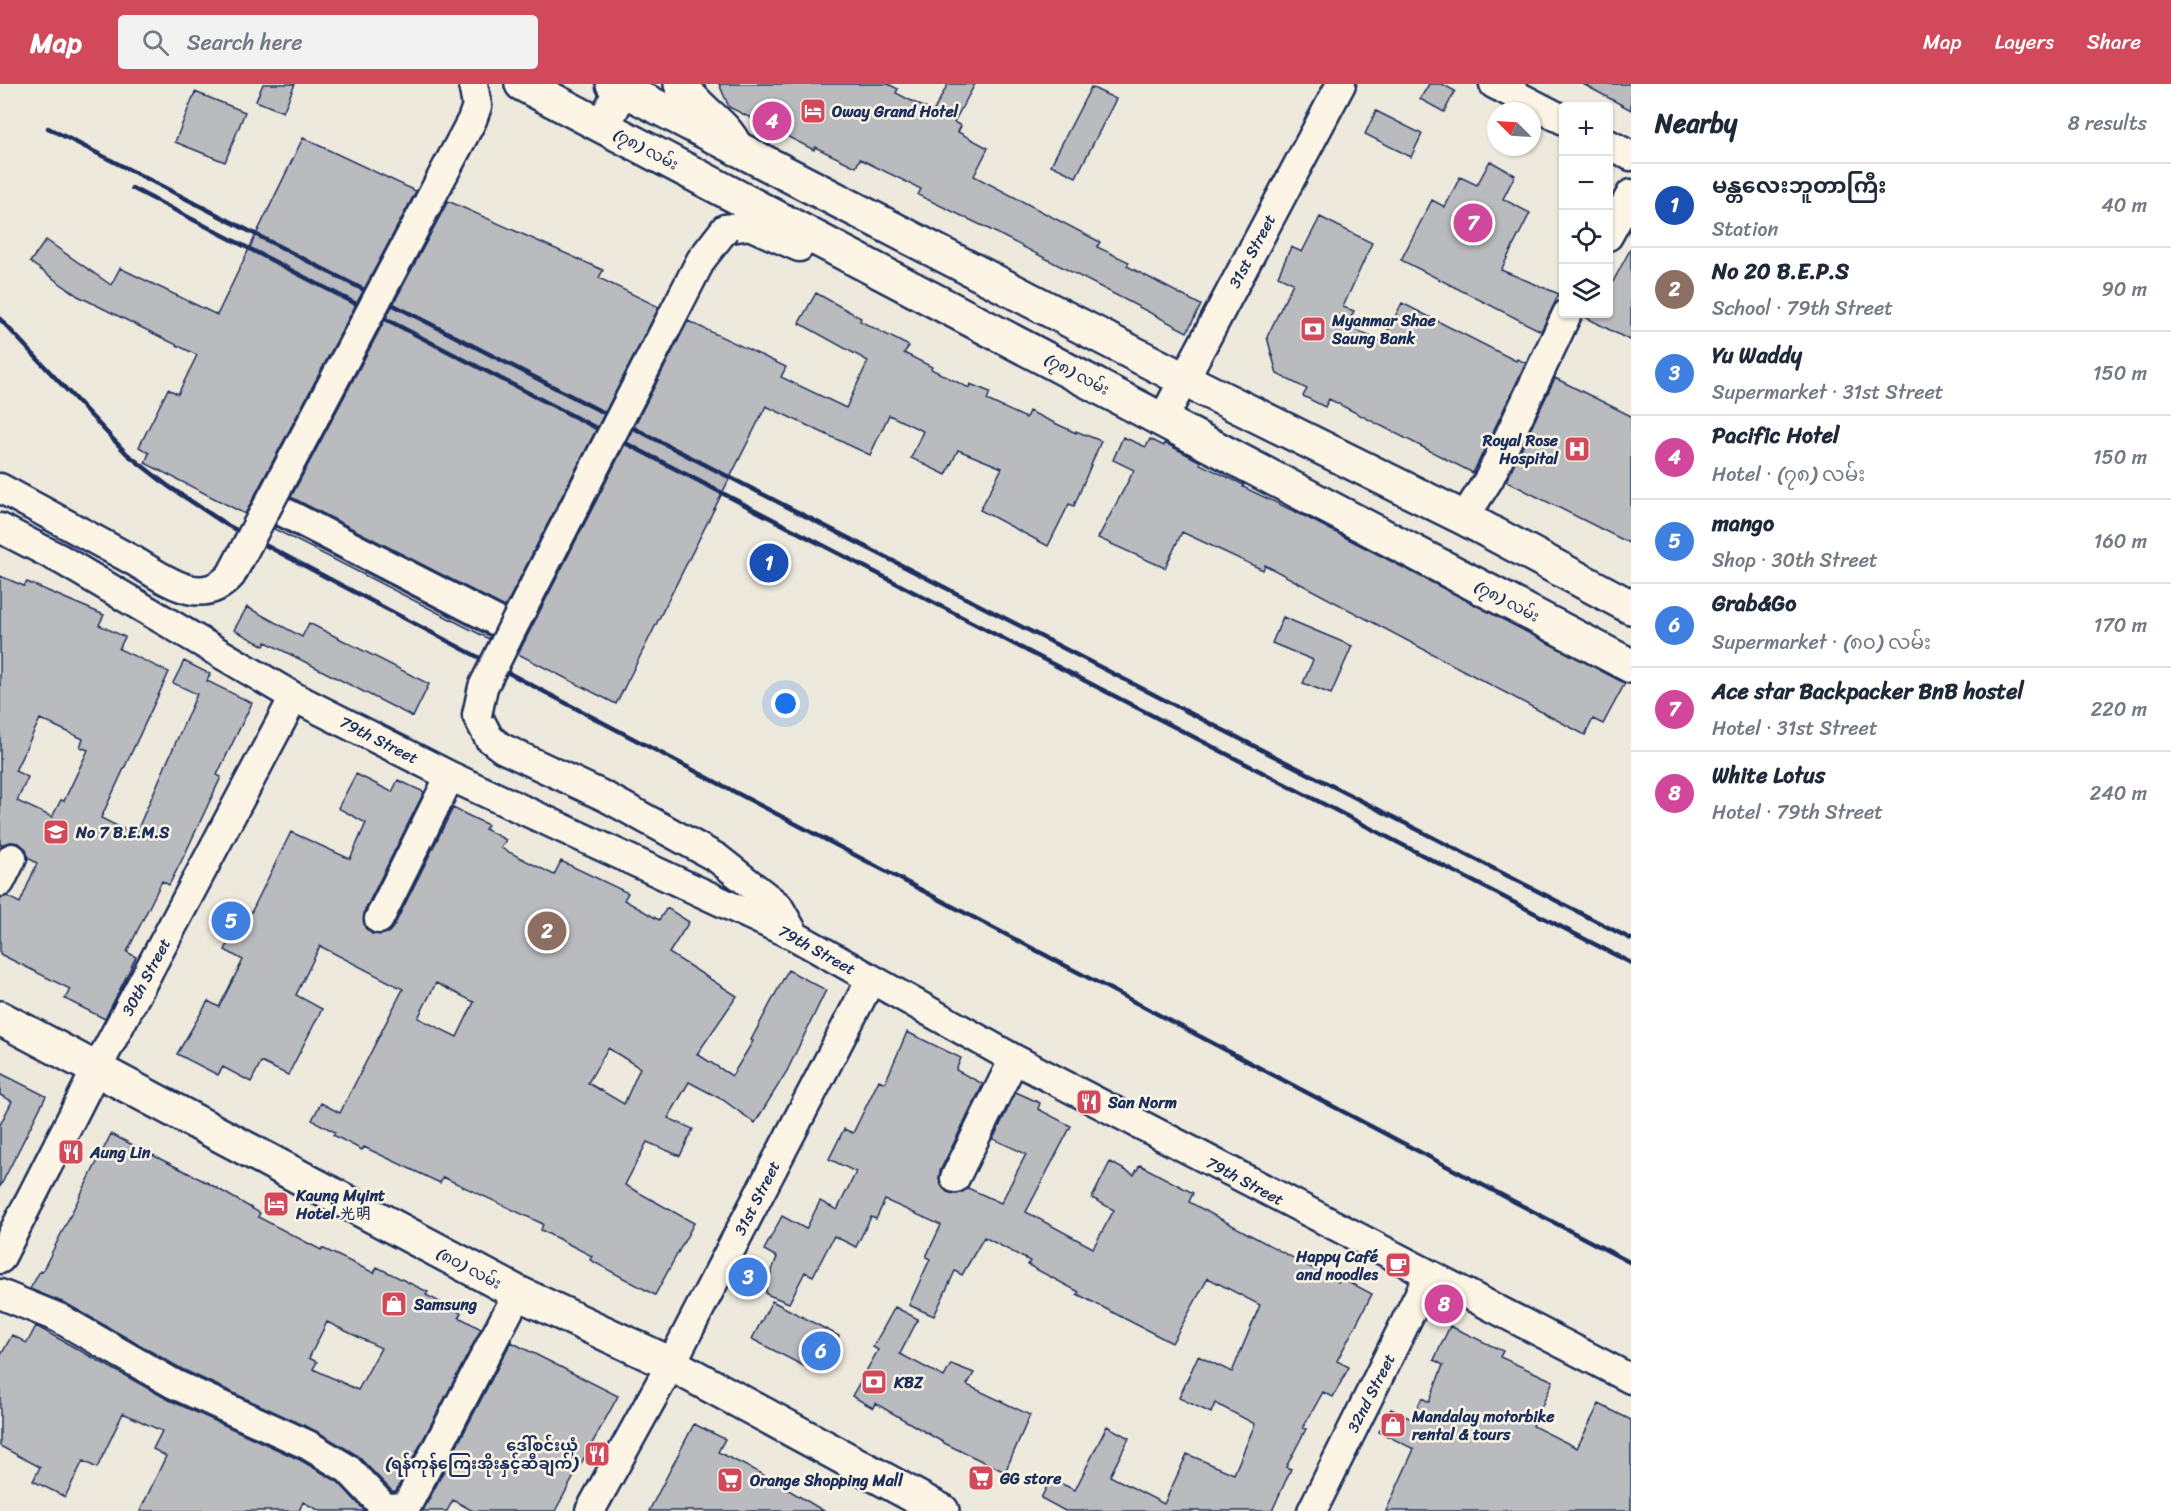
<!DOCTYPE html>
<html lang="en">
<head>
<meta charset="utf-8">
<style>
	:root { --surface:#fff; --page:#f2f2f3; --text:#1f2937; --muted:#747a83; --line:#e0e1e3; --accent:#d1495b }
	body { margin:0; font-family:Sriracha,"LXGW WenKai TC","Noto Sans Myanmar",sans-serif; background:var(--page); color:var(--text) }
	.controls { position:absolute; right:18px; top:18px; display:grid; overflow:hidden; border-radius:6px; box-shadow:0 2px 4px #0004 }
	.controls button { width:54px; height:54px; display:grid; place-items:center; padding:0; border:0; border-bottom:2px solid var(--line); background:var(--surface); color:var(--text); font:30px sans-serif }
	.compass { position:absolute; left:1487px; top:18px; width:54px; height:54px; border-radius:50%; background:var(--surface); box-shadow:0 2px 4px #0004; rotate:294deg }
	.you { position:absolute; left:786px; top:620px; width:21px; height:21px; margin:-15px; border:4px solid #fff; border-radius:50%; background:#1a73e8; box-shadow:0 0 0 9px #1a73e833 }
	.badge { display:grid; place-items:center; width:39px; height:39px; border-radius:50%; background:var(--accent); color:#fff; font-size:20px; font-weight:700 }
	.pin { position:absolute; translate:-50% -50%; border:3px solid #fff; box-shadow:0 2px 6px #0006 }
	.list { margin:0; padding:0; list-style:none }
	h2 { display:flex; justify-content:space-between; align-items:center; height:78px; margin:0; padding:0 24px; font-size:26px }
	h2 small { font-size:20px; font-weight:400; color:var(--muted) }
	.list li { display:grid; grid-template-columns:39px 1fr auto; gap:18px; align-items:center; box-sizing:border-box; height:84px; padding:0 24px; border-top:2px solid var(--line) }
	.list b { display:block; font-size:22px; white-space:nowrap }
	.list p { margin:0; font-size:20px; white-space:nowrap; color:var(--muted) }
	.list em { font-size:20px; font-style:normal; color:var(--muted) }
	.icon { flex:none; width:33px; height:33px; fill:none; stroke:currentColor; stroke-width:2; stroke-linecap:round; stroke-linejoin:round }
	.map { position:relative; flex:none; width:1631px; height:1427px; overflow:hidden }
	header { display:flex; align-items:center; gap:36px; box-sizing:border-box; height:84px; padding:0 30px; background:var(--accent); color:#fff }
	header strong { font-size:28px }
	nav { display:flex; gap:33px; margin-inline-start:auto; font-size:21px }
	.search { width:420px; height:54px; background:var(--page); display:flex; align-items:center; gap:15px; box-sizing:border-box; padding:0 21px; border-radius:6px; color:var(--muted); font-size:22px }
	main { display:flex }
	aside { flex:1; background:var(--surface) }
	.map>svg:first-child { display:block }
	.building { fill:#babbbe; stroke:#1b2f5e; stroke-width:1.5; fill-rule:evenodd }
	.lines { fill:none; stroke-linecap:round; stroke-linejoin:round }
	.street-casing { stroke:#1b2f5e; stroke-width:33 }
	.secondary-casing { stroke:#1b2f5e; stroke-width:38 }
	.primary-casing { stroke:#1b2f5e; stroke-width:38 }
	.highway-casing { stroke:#1b2f5e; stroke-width:38 }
	.street { stroke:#fcf5e5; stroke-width:28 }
	.secondary { stroke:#fcf5e5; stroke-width:33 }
	.primary { stroke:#fcf5e5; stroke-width:33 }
	.highway { stroke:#fcf5e5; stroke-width:33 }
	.rail { stroke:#1b2f5e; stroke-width:4.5 }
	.street-bridge-casing { stroke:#1b2f5e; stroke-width:33; stroke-linecap:butt }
	.street-bridge { stroke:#fcf5e5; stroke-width:28 }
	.labels { text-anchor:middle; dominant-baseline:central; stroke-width:5; stroke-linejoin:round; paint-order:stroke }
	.poi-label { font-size:16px; font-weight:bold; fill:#1b2f5e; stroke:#fcf5e5; text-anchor:start }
	.street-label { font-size:16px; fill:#1b2f5e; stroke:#fcf5e5 }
</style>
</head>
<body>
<header>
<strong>Map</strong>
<div class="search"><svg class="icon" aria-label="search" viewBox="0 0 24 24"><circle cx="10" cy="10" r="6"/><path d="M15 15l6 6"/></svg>Search here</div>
<nav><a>Map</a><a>Layers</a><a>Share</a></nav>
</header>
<main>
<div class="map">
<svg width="1631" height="1427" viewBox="0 0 1631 1427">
	<rect width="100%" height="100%" fill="#eee9dd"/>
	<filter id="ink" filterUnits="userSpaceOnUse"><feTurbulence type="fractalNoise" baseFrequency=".0167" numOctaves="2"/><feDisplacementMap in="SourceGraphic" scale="12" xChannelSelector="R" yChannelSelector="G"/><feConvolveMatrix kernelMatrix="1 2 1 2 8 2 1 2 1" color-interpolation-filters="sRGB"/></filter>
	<g filter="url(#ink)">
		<path class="building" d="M 263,0 L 295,0 L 283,28 L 256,17 Z
			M 719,0 L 888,0 L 898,5 L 896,9 L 933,28 L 948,0 L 975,0 L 954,38 L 961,42 L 958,48 L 988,64 L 974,92 L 1100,158 L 1097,163 L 1129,178 L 1127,182 L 1201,221 L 1187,248 L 985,143 L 918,111 L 921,105 L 860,75 L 856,83 L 815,63 L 814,66 L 729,23 Z
			M 1429,0 L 1442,0 L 1455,7 L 1444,28 L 1420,15 Z
			M 1583,0 L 1631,0 L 1631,26 Z
			M 1091,3 L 1116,15 L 1076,93 L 1051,81 Z
			M 195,8 L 245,28 L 225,78 L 175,58 Z
			M 1376,27 L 1422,50 L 1411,73 L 1365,50 Z
			M 303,54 L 416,107 L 245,430 L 145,379 L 149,369 L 139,363 L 168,305 L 178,310 L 197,271 L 78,212 L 30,178 L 46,156 L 111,201 L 120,184 L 217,231 Z
			M 1490,77 L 1515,91 L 1503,115 L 1530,129 L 1501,186 L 1559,210 L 1541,247 L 1401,176 L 1432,116 L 1445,123 L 1460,93 L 1477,101 Z
			M 448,117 L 603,186 L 599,194 L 659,223 L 505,523 L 291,413 Z
			M 1320,133 L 1372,159 L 1343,223 L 1354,227 L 1347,242 L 1382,258 L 1402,219 L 1516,277 L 1517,275 L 1526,279 L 1473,389 L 1329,315 L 1325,323 L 1303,312 L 1307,305 L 1277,290 L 1267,253 L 1293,199 L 1278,192 L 1291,163 L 1302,168 Z
			M 1631,164 L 1631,257 L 1583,232 L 1608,230 L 1608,207 Z
			M 816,209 L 861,234 L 860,237 L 909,262 L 904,269 L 932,283 L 931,285 L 969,304 L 970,300 L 990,308 L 987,316 L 1026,334 L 1029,327 L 1076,349 L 1076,347 L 1101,357 L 1074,422 L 1069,420 L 1048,462 L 980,426 L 1002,384 L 958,366 L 946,391 L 911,374 L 923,347 L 889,331 L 870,371 L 766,322 L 616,620 L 518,570 L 688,237 L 786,283 L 781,293 L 846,324 L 868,277 L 799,239 Z
			M 1555,294 L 1631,332 L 1631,460 L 1506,397 Z
			M 1123,353 L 1146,363 L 1150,355 L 1164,362 L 1165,359 L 1201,378 L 1200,380 L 1244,401 L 1243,403 L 1304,432 L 1625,599 L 1603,640 L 1593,635 L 1585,651 L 1265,481 L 1263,486 L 1182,448 L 1165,484 L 1098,454 L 1134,386 L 1113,376 Z
			M 275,442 L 490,552 L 489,555 L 274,445 Z
			M 0,492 L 24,502 L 27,498 L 104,531 L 99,541 L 125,553 L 119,565 L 169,588 L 101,734 L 135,751 L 197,610 L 173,599 L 184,577 L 210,590 L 207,597 L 252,619 L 217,691 L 221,693 L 185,770 L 169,801 L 162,797 L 127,868 L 136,873 L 105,935 L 65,915 L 70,905 L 0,870 L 0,814 L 7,812 L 20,819 L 37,779 L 28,774 L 26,765 L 19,759 L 10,758 L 0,761 ZM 40,635 L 83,655 L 80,663 L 88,666 L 64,717 L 61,716 L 52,733 L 17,717 L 28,693 L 15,687 Z
			M 247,523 L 302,553 L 309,539 L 429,600 L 413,633 L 266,558 L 264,562 L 234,546 Z
			M 1283,533 L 1352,562 L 1331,610 L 1303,599 L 1313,576 L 1272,559 Z
			M 356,690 L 392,708 L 398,696 L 424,708 L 364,828 L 365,844 L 372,850 L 388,849 L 394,842 L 453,724 L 488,741 L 485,745 L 506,756 L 501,764 L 554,791 L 561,777 L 628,809 L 624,816 L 659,836 L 667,824 L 689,838 L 669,869 L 737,912 L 697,970 L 732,992 L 753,957 L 751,956 L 788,886 L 826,906 L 787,987 L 755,1039 L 723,1016 L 689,998 L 668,1034 L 693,1045 L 680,1072 L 647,1058 L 625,1101 L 694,1139 L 655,1211 L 590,1176 L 592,1172 L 541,1146 L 543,1140 L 443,1093 L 440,1099 L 364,1063 L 362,1066 L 333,1051 L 335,1048 L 312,1036 L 321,1019 L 340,1029 L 403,905 L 320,862 L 296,911 L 322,925 L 288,991 L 261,978 L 251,998 L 223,983 L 218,991 L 177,970 L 208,917 L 219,923 L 243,876 L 225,866 L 234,848 L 240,851 L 291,748 L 350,775 L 366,739 L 338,724 ZM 436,899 L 474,918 L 457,953 L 418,934 ZM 608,964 L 640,984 L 624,1020 L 588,999 Z
			M 907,948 L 961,974 L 956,986 L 983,1000 L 940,1087 L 939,1096 L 947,1108 L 957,1110 L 968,1104 L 1001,1119 L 1026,1070 L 993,1055 L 1016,1008 L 1040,1019 L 1038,1025 L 1071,1042 L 1026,1128 L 1093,1164 L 1114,1126 L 1092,1114 L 1110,1078 L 1134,1091 L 1140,1081 L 1193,1109 L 1189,1118 L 1338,1198 L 1340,1193 L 1372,1210 L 1337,1277 L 1349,1283 L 1333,1313 L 1323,1308 L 1303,1344 L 1306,1345 L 1286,1383 L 1291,1385 L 1272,1427 L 1065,1427 L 1041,1414 L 1051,1395 L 1075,1406 L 1107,1342 L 1129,1354 L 1110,1392 L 1164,1420 L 1187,1370 L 1234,1390 L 1255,1340 L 1215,1319 L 1211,1329 L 1179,1314 L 1198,1272 L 1232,1288 L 1260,1221 L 1208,1194 L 1172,1259 L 1077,1210 L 1079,1208 L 1028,1181 L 1030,1177 L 984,1153 L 962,1191 L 955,1187 L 934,1232 L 909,1221 L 930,1175 L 926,1173 L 941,1141 L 885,1116 L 876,1135 L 871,1133 L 856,1163 L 834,1152 L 813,1192 L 805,1188 L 789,1219 L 766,1210 L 766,1202 L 777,1173 L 764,1166 L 782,1132 L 806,1145 L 820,1117 L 837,1126 L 856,1088 L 829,1075 L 844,1045 L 853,1049 L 879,996 L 885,999 Z
			M 0,989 L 46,1012 L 0,1103 L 0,1041 L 12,1017 L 0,1011 Z
			M 111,1050 L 208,1099 L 260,1129 L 258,1133 L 321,1166 L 322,1164 L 374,1189 L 377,1183 L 428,1208 L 426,1211 L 461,1229 L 459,1233 L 481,1245 L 396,1407 L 392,1407 L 357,1371 L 316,1347 L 182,1285 L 67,1220 L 30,1205 L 40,1187 L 42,1188 ZM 327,1238 L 381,1264 L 358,1306 L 313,1285 L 317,1278 L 309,1274 Z
			M 772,1217 L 839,1252 L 819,1290 L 752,1255 Z
			M 895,1223 L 918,1235 L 900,1270 L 944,1293 L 951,1280 L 974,1289 L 967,1301 L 1030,1331 L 1005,1388 L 946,1360 L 875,1319 L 873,1324 L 852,1312 L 878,1266 L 873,1263 Z
			M 36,1242 L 167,1315 L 300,1376 L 338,1398 L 365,1427 L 320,1427 L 303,1418 L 299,1427 L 140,1427 L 166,1372 L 153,1365 L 162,1347 L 123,1329 L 97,1384 L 83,1377 L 65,1413 L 33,1397 L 40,1383 L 0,1362 L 0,1273 L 12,1251 L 27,1259 Z
			M 1450,1242 L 1503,1267 L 1500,1273 L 1553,1297 L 1533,1342 L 1577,1364 L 1599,1320 L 1631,1336 L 1631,1427 L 1386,1427 L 1414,1365 L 1379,1348 L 1391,1325 L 1411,1335 L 1422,1314 L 1429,1318 L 1443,1281 L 1434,1276 Z
			M 511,1258 L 618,1312 L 555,1427 L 473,1427 L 453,1416 L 447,1427 L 423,1427 Z
			M 694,1340 L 725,1355 L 718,1368 L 760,1389 L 824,1427 L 649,1427 Z"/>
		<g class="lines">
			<g class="street-casing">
				<path id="street" d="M 1494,0 L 1564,36
					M 1608,60 L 1631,72
					M 725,145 L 749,141 L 799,163
					M 1608,152 L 1631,110
					M 1163,335 L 1341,0
					M 0,404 L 134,477
					M 268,420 L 512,545
					M 1464,434 L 1489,395 L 1567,230
					M 0,444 L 62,476 L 294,613 L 450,692 L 795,852 L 1014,975 L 1631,1295
					M 477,631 L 489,654 L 502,664 L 606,713 L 717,774 L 778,822 L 795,852
					M 0,798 L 12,774
					M 379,835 L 450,692
					M 955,1094 L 1014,975
					M 0,1175 L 96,986 L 294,613
					M 0,1210 L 59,1234 L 174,1300 L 308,1361 L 348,1385 L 382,1421 L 389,1424 L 406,1423 L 518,1209
					M 590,1427 L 671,1280 L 871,895
					M 1312,1427 L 1429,1191"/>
			</g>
			<g class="secondary-casing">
				<path id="secondary" d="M 603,42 L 624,0
					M 0,934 L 518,1209 L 671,1280 L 942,1427"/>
			</g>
			<g class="primary-casing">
				<path id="primary" d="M 522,0 L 1631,582
					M 613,0 L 1185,296 L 1464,434 L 1631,523"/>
			</g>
			<g class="highway-casing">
				<path id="highway" d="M 681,0 C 695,26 724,37 736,64"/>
			</g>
			<use href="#street" class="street"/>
			<use href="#secondary" class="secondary"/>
			<use href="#primary" class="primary"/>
			<use href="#highway" class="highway"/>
			<path class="rail" d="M 48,44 L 1631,855
				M 132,104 L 1631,879
				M 0,235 L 127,370 L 168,402 L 227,441 L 1631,1179"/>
			<g class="street-bridge-casing">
				<path id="street-bridge" d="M 134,477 C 165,495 201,525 231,491 L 472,36 L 477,22 L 473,0
					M 477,631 L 483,603 L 512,545 L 701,176 L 725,145"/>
			</g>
			<use href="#street-bridge" class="street-bridge"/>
		</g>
	</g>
	<defs>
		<g id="hotel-square" transform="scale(1.35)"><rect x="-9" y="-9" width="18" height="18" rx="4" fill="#d1495b" stroke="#fcf5e5"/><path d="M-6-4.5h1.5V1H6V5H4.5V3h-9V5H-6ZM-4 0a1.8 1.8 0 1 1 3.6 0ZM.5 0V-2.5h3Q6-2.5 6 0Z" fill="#fff"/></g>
		<g id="bank-square" transform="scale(1.35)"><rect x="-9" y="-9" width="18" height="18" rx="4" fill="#d1495b" stroke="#fcf5e5"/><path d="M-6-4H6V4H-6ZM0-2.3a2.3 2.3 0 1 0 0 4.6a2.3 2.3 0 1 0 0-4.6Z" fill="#fff"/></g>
		<g id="hospital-square" transform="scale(1.35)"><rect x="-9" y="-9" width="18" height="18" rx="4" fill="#d1495b" stroke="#fcf5e5"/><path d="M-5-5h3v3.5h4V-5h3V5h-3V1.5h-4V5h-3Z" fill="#fff"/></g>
		<g id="school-square" transform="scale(1.35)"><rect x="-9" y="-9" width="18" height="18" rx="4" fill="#d1495b" stroke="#fcf5e5"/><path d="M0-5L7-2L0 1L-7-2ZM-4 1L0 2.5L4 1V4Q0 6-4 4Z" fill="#fff"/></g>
		<g id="restaurant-square" transform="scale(1.35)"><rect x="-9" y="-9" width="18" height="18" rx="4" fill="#d1495b" stroke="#fcf5e5"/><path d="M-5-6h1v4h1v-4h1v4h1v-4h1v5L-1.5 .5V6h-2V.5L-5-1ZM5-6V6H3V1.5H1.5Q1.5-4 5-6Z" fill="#fff"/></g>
		<g id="cafe-square" transform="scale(1.35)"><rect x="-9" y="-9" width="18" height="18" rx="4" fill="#d1495b" stroke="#fcf5e5"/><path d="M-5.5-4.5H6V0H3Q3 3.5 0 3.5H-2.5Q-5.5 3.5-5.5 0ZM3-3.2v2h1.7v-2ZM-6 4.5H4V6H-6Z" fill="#fff"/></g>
		<g id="shop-square" transform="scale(1.35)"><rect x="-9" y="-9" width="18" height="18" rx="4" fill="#d1495b" stroke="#fcf5e5"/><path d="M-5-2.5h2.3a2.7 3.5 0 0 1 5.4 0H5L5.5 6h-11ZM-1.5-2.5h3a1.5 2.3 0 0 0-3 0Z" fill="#fff"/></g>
		<g id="supermarket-square" transform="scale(1.35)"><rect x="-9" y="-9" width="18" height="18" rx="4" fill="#d1495b" stroke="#fcf5e5"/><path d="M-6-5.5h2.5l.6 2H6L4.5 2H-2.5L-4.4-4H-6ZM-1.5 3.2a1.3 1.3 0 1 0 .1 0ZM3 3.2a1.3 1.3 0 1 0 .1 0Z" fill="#fff"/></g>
	</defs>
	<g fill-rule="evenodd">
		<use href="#hotel-square" x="813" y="27"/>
		<use href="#bank-square" x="1313" y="245"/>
		<use href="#hospital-square" x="1577" y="365"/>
		<use href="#school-square" x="56" y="748"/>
		<use href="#restaurant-square" x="1089" y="1018"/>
		<use href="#restaurant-square" x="71" y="1068"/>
		<use href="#hotel-square" x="276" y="1120"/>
		<use href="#cafe-square" x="1398" y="1181"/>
		<use href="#shop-square" x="394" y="1220"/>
		<use href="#bank-square" x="874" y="1298"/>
		<use href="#shop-square" x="1393" y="1341"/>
		<use href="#restaurant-square" x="597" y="1370"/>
		<use href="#supermarket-square" x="981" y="1394"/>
		<use href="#supermarket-square" x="730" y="1396"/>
	</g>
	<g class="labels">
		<g class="poi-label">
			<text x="832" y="27">Oway Grand Hotel</text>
			<text x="1332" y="236">Myanmar Shae<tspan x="1332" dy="18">Saung Bank</tspan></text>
			<text x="1558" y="356" text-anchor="end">Royal Rose<tspan x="1558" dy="18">Hospital</tspan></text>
			<text x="76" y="748">No 7 B.E.M.S</text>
			<text x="1108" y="1018">San Norm</text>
			<text x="90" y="1068">Aung Lin</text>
			<text x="296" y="1111">Kaung Myint<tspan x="296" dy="18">Hotel 光明</tspan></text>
			<text x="1378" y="1172" text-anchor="end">Happy Café<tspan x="1378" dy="18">and noodles</tspan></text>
			<text x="414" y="1220">Samsung</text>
			<text x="894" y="1298">KBZ</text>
			<text x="1412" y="1332">Mandalay motorbike<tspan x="1412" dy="18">rental &amp; tours</tspan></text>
			<text x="578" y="1361" text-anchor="end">ဒေါ်စင်းယုံ<tspan x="578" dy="18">(ရန်ကုန်ကြေးအိုးနှင့်ဆီချက်)</tspan></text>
			<text x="1000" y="1394">GG store</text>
			<text x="750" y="1396">Orange Shopping Mall</text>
		</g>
		<g class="street-label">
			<text transform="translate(646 65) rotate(28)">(၇၈) လမ်း</text>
			<text transform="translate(1252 167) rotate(-62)">31st Street</text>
			<text transform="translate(1077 290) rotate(28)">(၇၈) လမ်း</text>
			<text transform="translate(1507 517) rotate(28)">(၇၈) လမ်း</text>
			<text transform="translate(379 656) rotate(27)">79th Street</text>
			<text transform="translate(817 866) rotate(29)">79th Street</text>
			<text transform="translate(146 893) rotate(-62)">30th Street</text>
			<text transform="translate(1245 1097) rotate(28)">79th Street</text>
			<text transform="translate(757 1114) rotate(-63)">31st Street</text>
			<text transform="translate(469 1184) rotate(28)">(၈၀) လမ်း</text>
			<text transform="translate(1371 1309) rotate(-63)">32nd Street</text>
		</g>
	</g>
</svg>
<div class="controls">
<button>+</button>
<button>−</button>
<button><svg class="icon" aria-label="locate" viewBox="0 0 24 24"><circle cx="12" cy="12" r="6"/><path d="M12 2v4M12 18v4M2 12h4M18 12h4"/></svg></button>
<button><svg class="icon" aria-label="layers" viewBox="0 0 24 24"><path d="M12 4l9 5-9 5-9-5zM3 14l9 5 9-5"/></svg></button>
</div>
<svg class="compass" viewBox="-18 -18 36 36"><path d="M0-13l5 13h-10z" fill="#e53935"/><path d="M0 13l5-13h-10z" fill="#747a83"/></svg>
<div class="you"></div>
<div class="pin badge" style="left:769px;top:479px;background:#1a4fb4">1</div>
<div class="pin badge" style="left:547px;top:847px;background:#8d6e63">2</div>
<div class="pin badge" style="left:748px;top:1193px;background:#3f7fe0">3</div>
<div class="pin badge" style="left:772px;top:37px;background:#d1479c">4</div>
<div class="pin badge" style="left:231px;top:837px;background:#3f7fe0">5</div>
<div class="pin badge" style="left:821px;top:1267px;background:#3f7fe0">6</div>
<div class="pin badge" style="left:1473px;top:139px;background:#d1479c">7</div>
<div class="pin badge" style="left:1444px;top:1220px;background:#d1479c">8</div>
</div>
<aside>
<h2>Nearby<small>8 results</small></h2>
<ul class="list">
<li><span class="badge" style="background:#1a4fb4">1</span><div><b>မန္တလေးဘူတာကြီး</b><p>Station</p></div><em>40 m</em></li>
<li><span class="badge" style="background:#8d6e63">2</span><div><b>No 20 B.E.P.S</b><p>School · 79th Street</p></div><em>90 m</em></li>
<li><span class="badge" style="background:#3f7fe0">3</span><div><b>Yu Waddy</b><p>Supermarket · 31st Street</p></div><em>150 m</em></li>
<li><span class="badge" style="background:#d1479c">4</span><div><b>Pacific Hotel</b><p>Hotel · (၇၈) လမ်း</p></div><em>150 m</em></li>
<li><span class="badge" style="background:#3f7fe0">5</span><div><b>mango</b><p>Shop · 30th Street</p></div><em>160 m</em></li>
<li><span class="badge" style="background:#3f7fe0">6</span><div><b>Grab&amp;Go</b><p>Supermarket · (၈၀) လမ်း</p></div><em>170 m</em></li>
<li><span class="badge" style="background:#d1479c">7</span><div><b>Ace star Backpacker BnB hostel</b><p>Hotel · 31st Street</p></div><em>220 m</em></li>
<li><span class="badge" style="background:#d1479c">8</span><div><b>White Lotus</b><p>Hotel · 79th Street</p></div><em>240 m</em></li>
</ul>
</aside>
</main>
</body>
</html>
